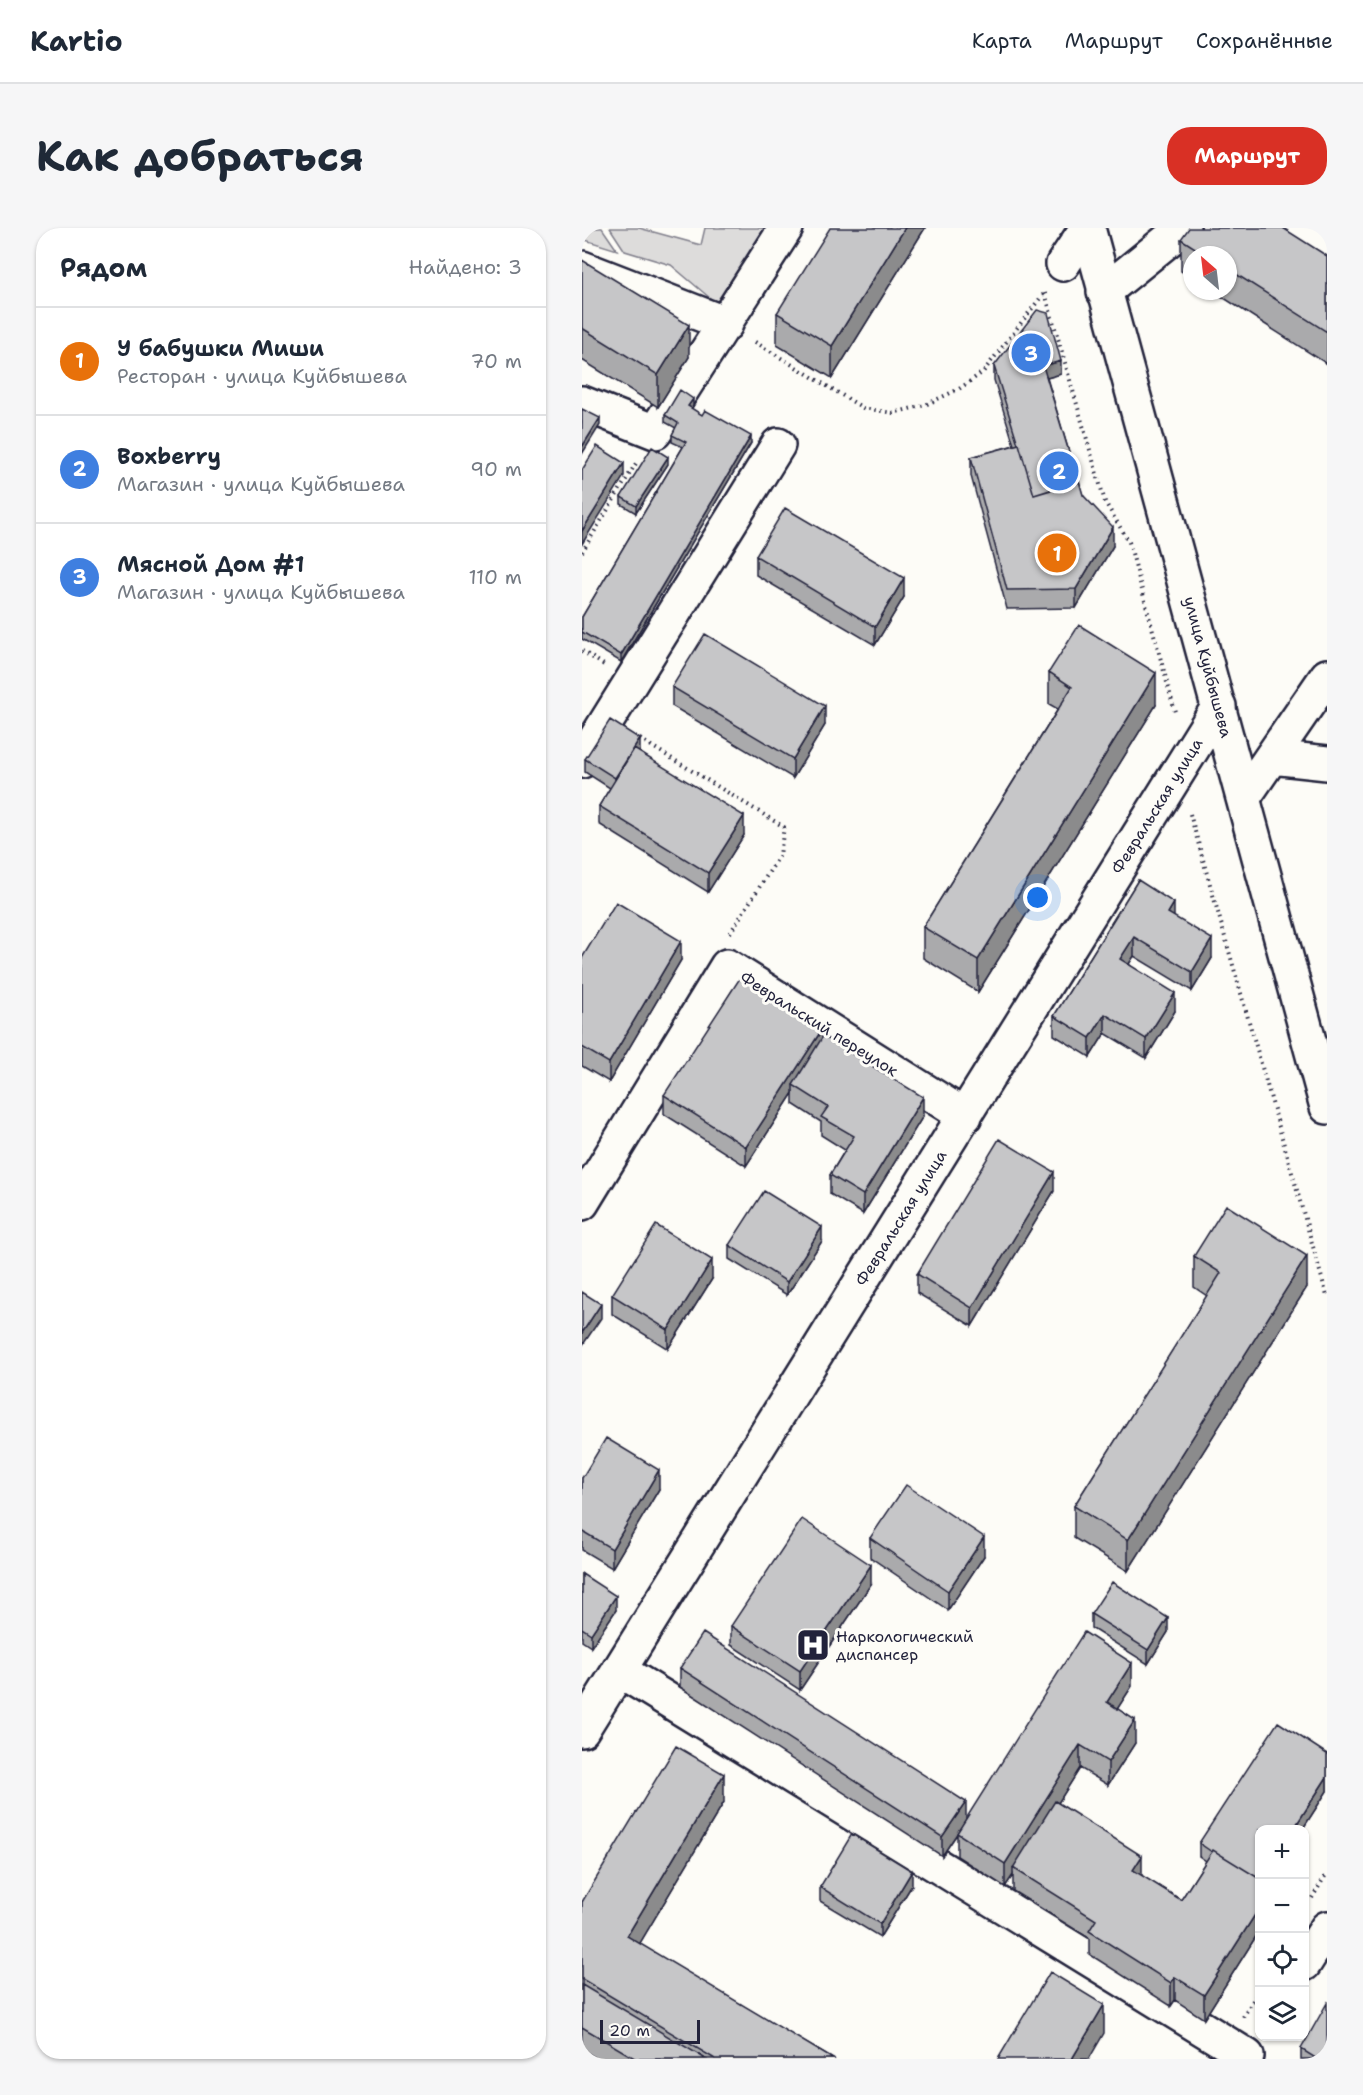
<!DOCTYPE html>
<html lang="ru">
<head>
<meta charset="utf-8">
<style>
	:root { --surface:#fff; --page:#f6f6f7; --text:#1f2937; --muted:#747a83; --line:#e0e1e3; --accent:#d93025 }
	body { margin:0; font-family:"Shantell Sans",sans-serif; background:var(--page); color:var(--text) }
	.controls { position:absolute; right:18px; bottom:18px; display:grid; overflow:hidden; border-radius:12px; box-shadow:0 2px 4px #0004 }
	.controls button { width:54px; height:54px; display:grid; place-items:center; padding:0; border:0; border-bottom:2px solid var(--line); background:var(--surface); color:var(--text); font:30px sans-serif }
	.compass { position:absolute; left:601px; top:18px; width:54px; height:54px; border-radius:50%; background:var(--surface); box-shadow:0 2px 4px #0004; rotate:332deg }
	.scale { position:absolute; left:18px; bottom:15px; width:100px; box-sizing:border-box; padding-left:6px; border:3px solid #22223b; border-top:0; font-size:16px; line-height:21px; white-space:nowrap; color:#22223b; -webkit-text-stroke:4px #fdfcf7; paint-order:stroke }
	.you { position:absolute; left:456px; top:670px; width:21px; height:21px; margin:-15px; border:4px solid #fff; border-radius:50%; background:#1a73e8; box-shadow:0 0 0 9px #1a73e833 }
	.badge { display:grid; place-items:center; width:39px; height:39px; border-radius:50%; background:var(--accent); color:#fff; font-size:20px; font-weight:700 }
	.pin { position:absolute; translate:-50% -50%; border:3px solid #fff; box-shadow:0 2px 6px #0006 }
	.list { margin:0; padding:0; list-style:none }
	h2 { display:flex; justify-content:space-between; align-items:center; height:78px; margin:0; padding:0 24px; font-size:26px }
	h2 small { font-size:20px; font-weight:400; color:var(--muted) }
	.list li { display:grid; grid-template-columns:39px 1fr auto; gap:18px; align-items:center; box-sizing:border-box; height:108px; padding:0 24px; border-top:2px solid var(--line) }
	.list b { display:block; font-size:22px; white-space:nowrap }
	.list p { margin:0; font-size:20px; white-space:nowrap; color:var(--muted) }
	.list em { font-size:20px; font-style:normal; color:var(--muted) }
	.icon { flex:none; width:33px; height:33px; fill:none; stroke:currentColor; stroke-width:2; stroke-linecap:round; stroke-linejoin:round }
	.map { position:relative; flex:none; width:745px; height:1831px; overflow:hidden; border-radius:24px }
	header { display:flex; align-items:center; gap:36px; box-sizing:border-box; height:84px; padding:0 30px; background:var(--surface); border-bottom:2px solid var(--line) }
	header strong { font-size:28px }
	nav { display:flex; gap:33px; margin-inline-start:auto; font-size:21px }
	.intro { display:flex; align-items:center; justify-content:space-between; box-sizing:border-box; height:144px; padding:0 36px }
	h1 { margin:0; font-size:42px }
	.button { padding:15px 27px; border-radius:24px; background:var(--accent); color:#fff; font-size:21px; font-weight:700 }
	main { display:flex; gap:36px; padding:0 36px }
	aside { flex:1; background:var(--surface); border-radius:24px; box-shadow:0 2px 4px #0004 }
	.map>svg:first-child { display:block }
	.green { fill:#dddcdb; stroke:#807f8b; stroke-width:1.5 }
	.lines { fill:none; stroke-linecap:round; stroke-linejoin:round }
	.minor-casing { stroke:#22223b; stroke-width:38 }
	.major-casing { stroke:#22223b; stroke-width:38 }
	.path { stroke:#22223b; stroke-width:4; stroke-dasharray:1.5 4.5; stroke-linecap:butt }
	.minor { stroke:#fdfcf7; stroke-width:33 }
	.major { stroke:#fdfcf7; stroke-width:33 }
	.wall { fill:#aaaaac; stroke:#22223b; stroke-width:1.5 }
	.shaded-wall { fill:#8b8b8c; stroke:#22223b; stroke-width:1.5 }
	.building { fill:#c6c6c8; stroke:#22223b; stroke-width:1.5 }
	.labels { text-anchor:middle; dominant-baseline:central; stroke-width:6; stroke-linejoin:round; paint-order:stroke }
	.street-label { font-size:16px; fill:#22223b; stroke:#fdfcf7 }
	.poi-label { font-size:16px; fill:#22223b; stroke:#fdfcf7; text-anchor:start }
</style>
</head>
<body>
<header>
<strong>Kartio</strong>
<nav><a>Карта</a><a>Маршрут</a><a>Сохранённые</a></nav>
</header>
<div class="intro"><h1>Как добраться</h1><a class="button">Маршрут</a></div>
<main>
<aside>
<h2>Рядом<small>Найдено: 3</small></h2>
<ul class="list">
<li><span class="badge" style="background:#e8710a">1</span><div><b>У бабушки Миши</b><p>Ресторан · улица Куйбышева</p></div><em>70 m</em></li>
<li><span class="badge" style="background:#3f7fe0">2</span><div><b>Boxberry</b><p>Магазин · улица Куйбышева</p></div><em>90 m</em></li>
<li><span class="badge" style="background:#3f7fe0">3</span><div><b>Мясной Дом #1</b><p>Магазин · улица Куйбышева</p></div><em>110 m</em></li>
</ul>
</aside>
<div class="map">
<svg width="745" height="1831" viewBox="0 0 745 1831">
	<rect width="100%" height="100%" fill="#fdfcf7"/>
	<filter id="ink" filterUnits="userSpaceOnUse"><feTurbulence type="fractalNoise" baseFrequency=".0167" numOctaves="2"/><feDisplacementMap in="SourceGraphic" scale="12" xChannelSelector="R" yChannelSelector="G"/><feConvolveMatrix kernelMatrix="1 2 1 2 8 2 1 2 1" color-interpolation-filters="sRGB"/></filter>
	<g filter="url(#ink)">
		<path class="green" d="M 0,0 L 20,0 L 35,22 L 0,11 Z
			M 28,0 L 57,0 L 119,17 L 123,0 L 184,0 L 135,76 L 89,37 L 43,23 Z"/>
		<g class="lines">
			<g class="minor-casing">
				<path id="minor" d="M 481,36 L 505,0
					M 0,40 L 144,96
					M 522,64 L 601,0
					M 0,175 L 73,204 L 204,0
					M 690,529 L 745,535
					M 0,533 L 196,217
					M 662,569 L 745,448
					M 0,975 L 145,738 L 383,888
					M 37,1442 L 665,1828
					M 0,1502 L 637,478
					M 722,1736 L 745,1700"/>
			</g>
			<g class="major-casing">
				<path id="major" d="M 506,0 L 745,879"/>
			</g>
			<path class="path" d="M 463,65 L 523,274 L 547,314 L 593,484
				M 173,114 L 281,180 L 311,185 L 343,177 L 377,161 L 401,144 L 463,64
				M 0,324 L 56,232
				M 0,423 L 22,437
				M 53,508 L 202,599 L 198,627 L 148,705
				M 608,586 L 745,1068
				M 730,1670 L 745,1645
				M 661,1789 L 678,1761"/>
			<use href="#minor" class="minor"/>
			<use href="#major" class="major"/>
		</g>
		<path class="wall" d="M 343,0 L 250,150 L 195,117 L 195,85 Z
			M 599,11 L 745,28 L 745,136 L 631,63 L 646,63 L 646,27 L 610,27 L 610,50 L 599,43 Z
			M 0,32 L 107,129 L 76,179 L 0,132 Z
			M 412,138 L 479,146 L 465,150 L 496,254 L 501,267 L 531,318 L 494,380 L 425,381 L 389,248 L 389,229 L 432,217 L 412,152 Z
			M 111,178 L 109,181 L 169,215 L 39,434 L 0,411 L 0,389 L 101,219 L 90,214 L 90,207 L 94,200 L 83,194 L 83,187 Z
			M 86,236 L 54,285 L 39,276 L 39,269 Z
			M 174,328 L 322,369 L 293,417 L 174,347 Z
			M 467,444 L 574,477 L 396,764 L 341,730 L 341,699 L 476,481 L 467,476 Z
			M 90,459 L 243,497 L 211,550 L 90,478 Z
			M 58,524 L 162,607 L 126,664 L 17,596 L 17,578 L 28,560 L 3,544 L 3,531 Z
			M 556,652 L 592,689 L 630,730 L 610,763 L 552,728 L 547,736 L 593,783 L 564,830 L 523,805 L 508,829 L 472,807 L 472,788 Z
			M 0,730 L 99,732 L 27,854 L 0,838 Z
			M 241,808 L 341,888 L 281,986 L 248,966 L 248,947 L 263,922 L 239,907 L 239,894 L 211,876 L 211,865 L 164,938 L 82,886 L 82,867 Z
			M 472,963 L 390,1098 L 335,1065 L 335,1046 Z
			M 240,1013 L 205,1067 L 147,1031 L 147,1017 Z
			M 612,1028 L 725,1059 L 546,1343 L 492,1310 L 492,1278 L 625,1068 L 612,1059 Z
			M 130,1051 L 86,1121 L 30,1086 L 30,1067 Z
			M 0,1250 L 77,1261 L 30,1340 L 0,1322 Z
			M 288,1310 L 402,1328 L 366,1382 L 288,1329 Z
			M 0,1346 L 34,1382 L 9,1419 L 0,1413 Z
			M 289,1356 L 218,1462 L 149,1417 L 149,1398 Z
			M 509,1386 L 586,1404 L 566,1436 L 509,1400 Z
			M 98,1440 L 384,1591 L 550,1458 L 535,1481 L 553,1515 L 526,1557 L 498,1540 L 476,1575 L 560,1648 L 599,1672 L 624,1633 L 617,1628 L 617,1615 L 745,1526 L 745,1563 L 720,1602 L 678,1602 L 678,1702 L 622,1791 L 593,1772 L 589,1778 L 507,1726 L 507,1710 L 431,1663 L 431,1647 L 423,1659 L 375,1628 L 375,1606 L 360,1628 L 98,1459 Z
			M 142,1574 L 57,1716 L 251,1831 L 15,1831 L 0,1822 L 0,1674 Z
			M 330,1657 L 298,1709 L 238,1673 L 238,1659 Z
			M 719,1821 L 745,1831 L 719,1831 Z"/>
		<path class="shaded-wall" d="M 323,0 L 343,0 L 250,150 L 250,118 Z
			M 107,97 L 107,129 L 76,179 L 76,147 Z
			M 479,133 L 479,146 L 461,151 L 461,138 Z
			M 111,171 L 111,178 L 106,186 L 106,178 Z
			M 18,190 L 18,197 L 0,226 L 0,219 Z
			M 169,208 L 169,215 L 39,434 L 39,427 Z
			M 86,229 L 86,236 L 54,285 L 54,278 Z
			M 42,235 L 42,248 L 0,316 L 0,303 Z
			M 531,299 L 531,318 L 494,380 L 494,361 Z
			M 322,350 L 322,369 L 293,417 L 293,399 Z
			M 574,445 L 574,477 L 396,764 L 396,732 Z
			M 243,478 L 243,497 L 211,550 L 211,531 Z
			M 58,511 L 58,524 L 33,563 L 33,550 Z
			M 162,588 L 162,607 L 126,664 L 126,645 Z
			M 592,675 L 592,694 L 586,685 Z
			M 552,709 L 552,728 L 538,750 L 538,731 Z
			M 630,711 L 630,730 L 610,763 L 610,744 Z
			M 99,713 L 99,732 L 27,854 L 27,835 Z
			M 593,765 L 593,783 L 564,830 L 564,811 Z
			M 523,786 L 523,805 L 508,829 L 508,810 Z
			M 241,800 L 241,818 L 211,857 L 211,865 L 164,938 L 164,919 Z
			M 341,869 L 341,888 L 281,986 L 281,967 Z
			M 472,944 L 472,963 L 390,1098 L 390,1080 Z
			M 240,999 L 240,1013 L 205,1067 L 205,1054 Z
			M 725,1028 L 725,1059 L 546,1343 L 546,1312 Z
			M 130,1032 L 130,1051 L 86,1121 L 86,1102 Z
			M 19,1076 L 19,1090 L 0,1118 L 0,1105 Z
			M 77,1242 L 77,1261 L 30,1340 L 30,1321 Z
			M 402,1309 L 402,1328 L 366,1382 L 366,1363 Z
			M 289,1337 L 289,1356 L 218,1462 L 218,1443 Z
			M 34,1368 L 34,1382 L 9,1419 L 9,1406 Z
			M 586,1390 L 586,1404 L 566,1436 L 566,1422 Z
			M 550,1435 L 550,1458 L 525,1497 L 525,1474 Z
			M 553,1492 L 553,1515 L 526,1557 L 526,1534 Z
			M 498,1517 L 498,1540 L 434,1642 L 431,1640 L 431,1647 L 423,1659 L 423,1636 Z
			M 142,1546 L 142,1574 L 45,1737 L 45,1708 Z
			M 745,1549 L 745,1563 L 720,1602 L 711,1602 Z
			M 384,1574 L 384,1592 L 360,1628 L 360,1609 Z
			M 560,1628 L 560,1651 L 551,1642 Z
			M 330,1643 L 330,1657 L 298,1709 L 298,1696 Z
			M 678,1679 L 678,1702 L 622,1791 L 622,1767 Z
			M 593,1749 L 593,1772 L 589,1778 L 589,1755 Z
			M 522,1777 L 522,1805 L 507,1831 L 490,1831 Z"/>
		<path class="building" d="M 248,0 L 323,0 L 250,118 L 195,85 Z
			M 607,0 L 701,0 L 745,28 L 745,104 L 646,41 L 646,27 L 624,27 L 599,11 Z
			M 0,32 L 107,97 L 76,147 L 0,100 Z
			M 455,82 L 466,85 L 479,133 L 461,138 L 496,254 L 452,267 L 437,216 L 436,216 L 412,138 Z
			M 98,162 L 111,171 L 106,178 L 120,187 L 123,182 L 169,208 L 39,427 L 0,404 L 0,389 L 104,214 L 90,207 L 96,195 L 83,187 Z
			M 0,181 L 18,190 L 0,219 Z
			M 437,216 L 452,267 L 497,253 L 501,267 L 531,299 L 494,361 L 425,362 L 389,229 Z
			M 15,218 L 42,235 L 0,303 L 0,242 Z
			M 70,219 L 86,229 L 54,278 L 39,269 Z
			M 203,280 L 322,350 L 293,399 L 174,328 Z
			M 497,397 L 574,445 L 396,732 L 341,699 L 490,459 L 467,444 Z
			M 123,406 L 243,478 L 211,531 L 90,459 Z
			M 28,492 L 58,511 L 33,550 L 3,531 Z
			M 52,521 L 162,588 L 126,645 L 17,578 Z
			M 556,652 L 592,675 L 586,685 L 630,711 L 610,744 L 552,709 L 538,731 L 593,765 L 564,811 L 523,786 L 508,810 L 472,788 Z
			M 34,674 L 99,713 L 27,835 L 0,819 L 0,730 Z
			M 160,747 L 241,800 L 164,919 L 82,867 Z
			M 241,808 L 341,869 L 281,967 L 248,947 L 272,908 L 239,889 L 246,879 L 211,857 Z
			M 417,911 L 472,944 L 390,1080 L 335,1046 Z
			M 182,963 L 240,999 L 205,1054 L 147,1017 Z
			M 644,977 L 725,1028 L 546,1312 L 492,1278 L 639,1045 L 612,1028 Z
			M 74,997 L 130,1032 L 86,1102 L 30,1067 Z
			M 0,1064 L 19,1076 L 0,1105 Z
			M 24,1210 L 77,1242 L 30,1321 L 0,1303 L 0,1250 Z
			M 324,1257 L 402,1309 L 366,1363 L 288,1310 Z
			M 220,1291 L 289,1337 L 218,1443 L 149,1398 Z
			M 0,1346 L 34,1368 L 9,1406 L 0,1400 Z
			M 530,1354 L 586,1390 L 566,1422 L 509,1386 Z
			M 502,1404 L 550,1435 L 525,1474 L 553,1492 L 526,1534 L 498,1517 L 423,1636 L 375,1605 Z
			M 121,1405 L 384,1574 L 360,1609 L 98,1440 Z
			M 696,1494 L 745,1526 L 745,1549 L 711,1602 L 678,1602 L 678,1651 L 631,1622 L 630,1624 L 617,1615 Z
			M 94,1518 L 142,1546 L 45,1708 L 251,1831 L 133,1831 L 0,1751 L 0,1674 Z
			M 473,1573 L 560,1628 L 551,1642 L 599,1672 L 631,1622 L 678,1651 L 678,1679 L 622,1767 L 593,1749 L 589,1755 L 507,1703 L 514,1692 L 431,1640 Z
			M 270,1606 L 330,1643 L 298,1696 L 238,1659 Z
			M 468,1744 L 522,1777 L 490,1831 L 416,1831 Z
			M 0,1757 L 124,1831 L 54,1831 L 0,1799 Z
			M 745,1775 L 745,1831 L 735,1831 L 719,1821 Z"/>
	</g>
	<defs>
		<g id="hospital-square" transform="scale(1.725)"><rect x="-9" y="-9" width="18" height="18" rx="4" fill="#22223b" stroke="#fdfcf7"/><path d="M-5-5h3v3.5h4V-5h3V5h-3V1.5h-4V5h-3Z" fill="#fff"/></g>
	</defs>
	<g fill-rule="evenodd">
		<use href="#hospital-square" x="231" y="1417"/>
	</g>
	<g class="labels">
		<g class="street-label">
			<text transform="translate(626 439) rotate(75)">улица Куйбышева</text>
			<text transform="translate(575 578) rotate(-58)">Февральская улица</text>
			<text transform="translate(237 796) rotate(32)">Февральский переулок</text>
			<text transform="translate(319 990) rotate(-58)">Февральская улица</text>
		</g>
		<g class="poi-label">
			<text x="254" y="1408">Наркологический<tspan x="254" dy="18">диспансер</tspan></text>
		</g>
	</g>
</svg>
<div class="controls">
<button>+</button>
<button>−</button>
<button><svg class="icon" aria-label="locate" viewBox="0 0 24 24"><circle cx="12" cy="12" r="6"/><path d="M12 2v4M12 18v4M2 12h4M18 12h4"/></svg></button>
<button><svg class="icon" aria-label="layers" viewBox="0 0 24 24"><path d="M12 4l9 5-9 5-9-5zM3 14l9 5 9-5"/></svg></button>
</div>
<svg class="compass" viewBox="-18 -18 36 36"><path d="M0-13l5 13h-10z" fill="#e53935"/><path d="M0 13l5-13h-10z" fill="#747a83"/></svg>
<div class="scale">20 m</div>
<div class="you"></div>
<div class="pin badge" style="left:475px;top:325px;background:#e8710a">1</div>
<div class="pin badge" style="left:477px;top:243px;background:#3f7fe0">2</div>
<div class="pin badge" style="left:449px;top:125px;background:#3f7fe0">3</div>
</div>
</main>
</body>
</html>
